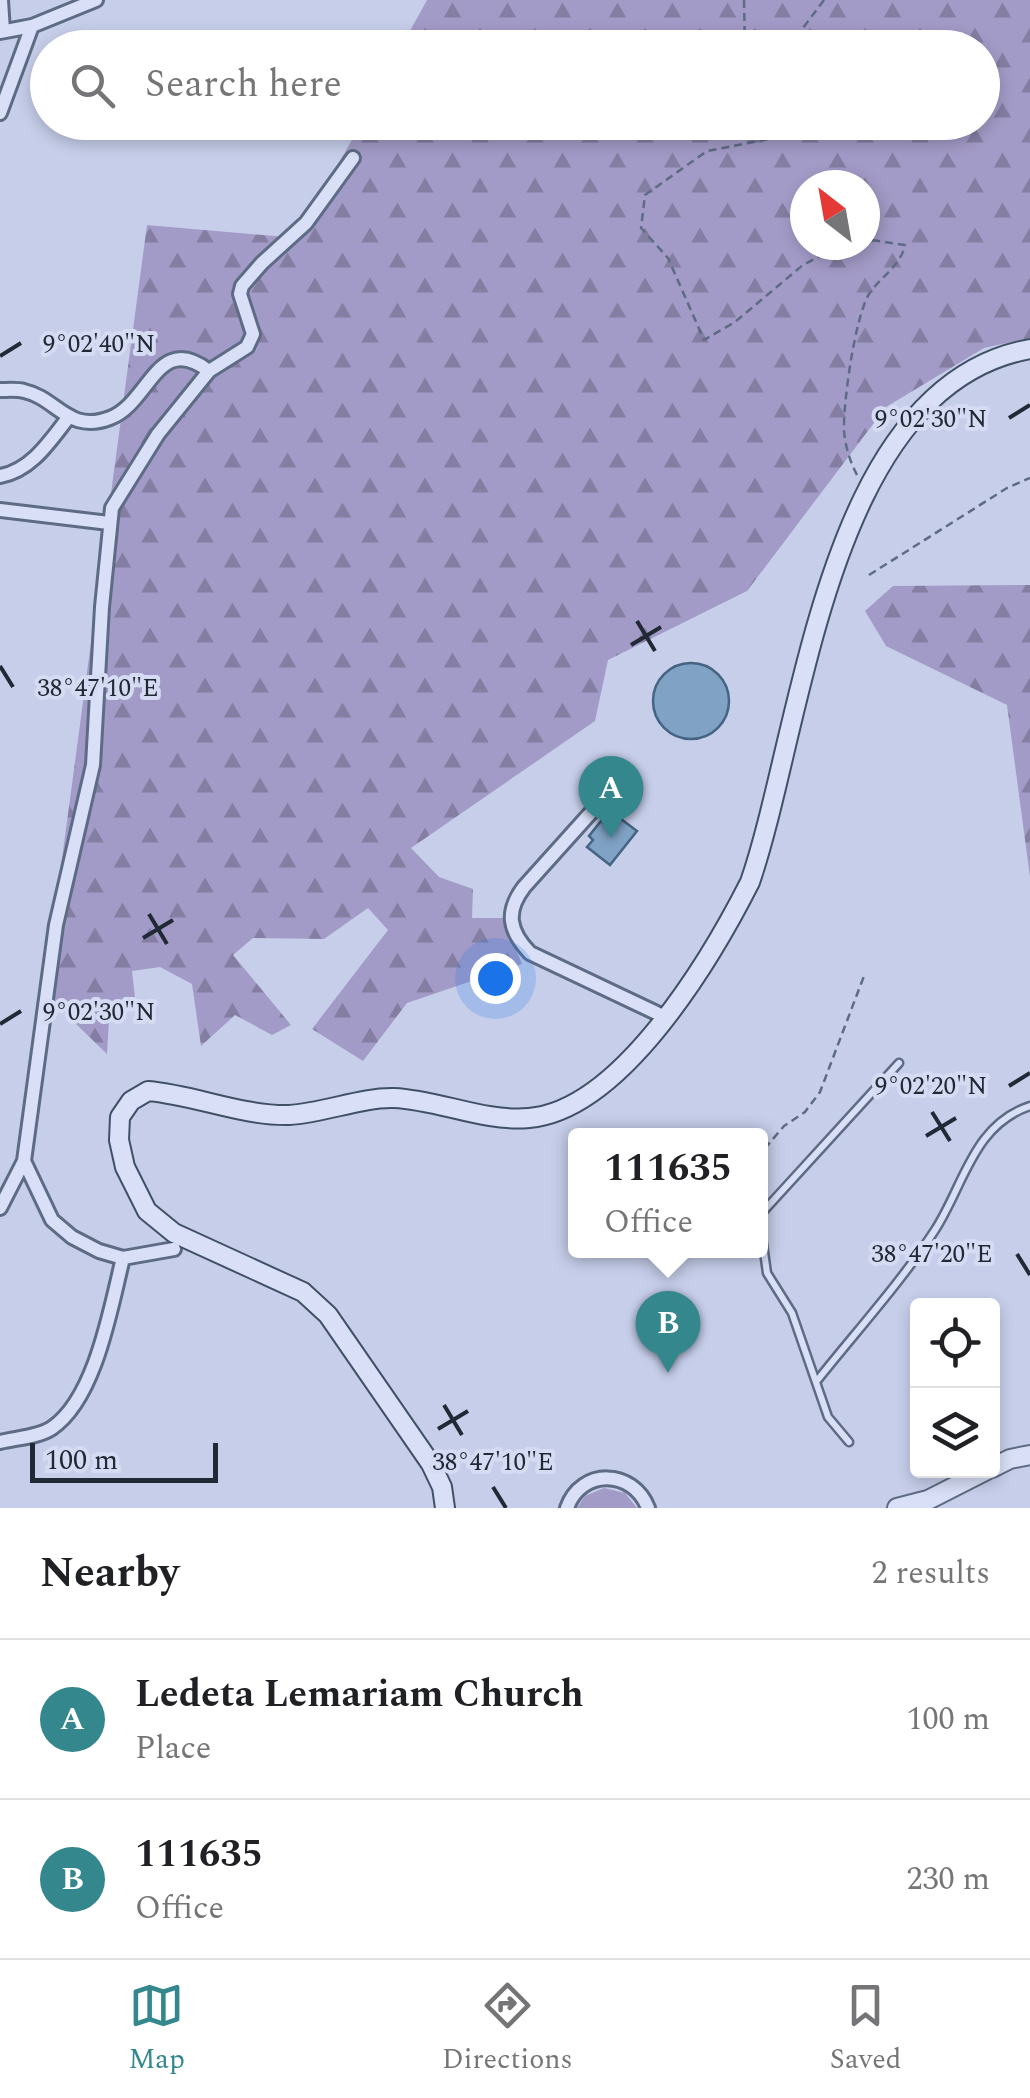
<!DOCTYPE html>
<html lang="en">
<head>
<meta charset="utf-8">
<style>
	:root { --surface:#fff; --page:#f6f6f6; --text:#202124; --muted:#757577; --line:#e0e0e0; --accent:#33878d }
	body { margin:0; font-family:Spectral,serif; background:var(--page); color:var(--text) }
	.controls { position:absolute; right:30px; bottom:30px; display:grid; overflow:hidden; border-radius:10px; box-shadow:0 5px 15px #0003 }
	.controls button { width:90px; height:90px; display:grid; place-items:center; padding:0; border:0; border-bottom:2px solid var(--line); background:var(--surface); color:var(--text); font:50px sans-serif }
	.compass { position:absolute; left:790px; top:170px; width:90px; height:90px; border-radius:50%; background:var(--surface); box-shadow:0 5px 15px #0003; rotate:329deg }
	.scale { position:absolute; left:30px; bottom:25px; width:188px; box-sizing:border-box; padding-left:10px; border:5px solid #202935; border-top:0; font-size:28px; line-height:35px; white-space:nowrap; color:#202935; -webkit-text-stroke:8px #d5dbf2; paint-order:stroke }
	.you { position:absolute; left:495px; top:978px; width:35px; height:35px; margin:-25px; border:8px solid #fff; border-radius:50%; background:#1a73e8; box-shadow:0 0 0 15px #1a73e833 }
	.badge { display:grid; place-items:center; width:65px; height:65px; border-radius:50%; background:var(--accent); color:#fff; font-size:32px; font-weight:700 }
	.pin { position:absolute; translate:-50% -82px; filter:drop-shadow(0 2px 5px #0008) }
	.pin::after { content:''; position:absolute; top:52px; width:35px; height:30px; background:inherit; clip-path:polygon(0 0,100% 0,50% 100%) }
	.popup { position:absolute; left:568px; top:1128px; width:200px; height:130px; box-sizing:border-box; display:grid; place-content:center; border-radius:10px; background:var(--surface); filter:drop-shadow(0 2px 8px #0005); font-size:32px; white-space:nowrap; color:var(--muted) }
	.popup b { font-size:38px; color:var(--text) }
	.popup::after { content:''; position:absolute; left:50%; top:100%; margin-left:-20px; border:20px solid transparent; border-top-color:var(--surface) }
	.list { margin:0; padding:0; list-style:none }
	h2 { display:flex; justify-content:space-between; align-items:center; height:130px; margin:0; padding:0 40px; font-size:42px }
	h2 small { font-size:32px; font-weight:400; color:var(--muted) }
	.list li { display:grid; grid-template-columns:65px 1fr auto; gap:30px; align-items:center; box-sizing:border-box; height:160px; padding:0 40px; border-top:2px solid var(--line) }
	.list b { display:block; font-size:38px; white-space:nowrap }
	.list p { margin:0; font-size:32px; white-space:nowrap; color:var(--muted) }
	.list em { font-size:32px; font-style:normal; color:var(--muted) }
	.icon { flex:none; width:55px; height:55px; fill:none; stroke:currentColor; stroke-width:2; stroke-linecap:round; stroke-linejoin:round }
	.map { position:relative; flex:none; width:1030px; height:1508px; overflow:hidden }
	.search { position:absolute; background:var(--surface); box-shadow:0 5px 15px #0003; left:30px; right:30px; top:30px; height:110px; display:flex; align-items:center; gap:25px; box-sizing:border-box; padding:0 35px; border-radius:55px; color:var(--muted); font-size:38px }
	.sheet { height:450px; background:var(--surface) }
	nav { display:flex; justify-content:space-around; align-items:center; box-sizing:border-box; height:140px; border-top:2px solid var(--line); background:var(--surface); font-size:28px; color:var(--muted) }
	nav a { display:grid; justify-items:center; gap:5px }
	nav .on { color:var(--accent) }
	.map>svg:first-child { display:block }
	.grass { fill:#a39bc7 }
	.forest { fill:url(#forest-firs); fill-rule:evenodd }
	.building { fill:#7fa2c5; stroke:#456481; stroke-width:2.5 }
	.lines { fill:none; stroke-linecap:round; stroke-linejoin:round }
	.service-casing { stroke:#5d6c84; stroke-width:11 }
	.minor-casing { stroke:#5d6c84; stroke-width:18 }
	.tertiary-casing { stroke:#5d6c84; stroke-width:22 }
	.secondary-casing { stroke:#405066; stroke-width:22 }
	.path { stroke:#5d6c84; stroke-width:2.5; stroke-dasharray:8 5; stroke-linecap:butt }
	.service { stroke:#d8dff6; stroke-width:6 }
	.minor { stroke:#d8dff6; stroke-width:12 }
	.tertiary { stroke:#d8dff6; stroke-width:18 }
	.secondary { stroke:#d8dff6; stroke-width:18 }
	.ticks { fill:none; stroke:#202935; stroke-width:4 }
	.ticks-label { font-size:25px; text-anchor:middle; fill:#202935; stroke:#d5dbf2; stroke-width:8; stroke-linejoin:round; paint-order:stroke }
</style>
</head>
<body>
<div class="map">
<svg width="1030" height="1508" viewBox="0 0 1030 1508">
	<defs>
		<pattern id="forest-firs" width="22" height="20" patternUnits="userSpaceOnUse" patternTransform="scale(2.5)"><rect width="22" height="20" fill="#a39bc7"/><path d="M5 1l3.5 6h-7zM16 11l3.5 6h-7z" fill="#847ea2"/></pattern>
	</defs>
	<rect width="100%" height="100%" fill="#c6ceea"/>
	<path class="grass" d="M 604,1488 L 625,1493 L 637,1508 L 577,1508 L 585,1496 Z"/>
	<path class="forest" d="M 427,0 L 1030,0 L 1030,338 L 984,348 L 886,407 L 747,591 L 608,660 L 595,721 L 411,848 L 439,877 L 473,889 L 472,918 L 503,918 L 522,964 L 407,1003 L 363,1061 L 312,1029 L 388,930 L 368,908 L 324,939 L 253,938 L 233,955 L 291,1025 L 272,1035 L 235,1015 L 201,1046 L 192,984 L 160,967 L 132,971 L 136,1007 L 110,1003 L 107,1054 L 44,993 L 147,225 L 298,238 L 361,123 L 982,122 L 982,48 L 401,47 ZM 805,185 L 865,185 L 865,245 L 805,245 Z
		M 1030,585 L 1030,877 L 1007,705 L 886,646 L 865,611 L 893,586 Z"/>
	<path class="building" d="M653 701a38 38 0 1 1 76 0a38 38 0 1 1-76 0Z
		M 613,813 L 637,831 L 610,865 L 587,847 L 593,840 L 589,836 L 601,821 L 605,824 Z"/>
	<g class="lines">
		<g class="service-casing">
			<path id="service" d="M 760,1215 L 899,1063
				M 760,1223 L 767,1273 L 792,1313 L 828,1417 L 849,1442
				M 816,1382 C 854,1334 902,1281 935,1230 C 964,1185 973,1125 1030,1106"/>
		</g>
		<g class="minor-casing">
			<path id="minor" d="M 1,0 L 3,31
				M 0,32 L 32,26 L 96,0
				M 0,113 L 32,26
				M 0,390 C 7,390 17,389 24,391 C 57,398 68,434 110,418 C 150,403 157,331 209,371
				M 0,476 C 31,471 50,441 68,418
				M 0,510 L 109,523
				M 613,788 L 524,887 C 505,912 509,931 530,953 L 667,1018
				M 24,1161 L 52,1220 L 72,1237 L 99,1251 L 123,1258 L 174,1249
				M 0,1208 L 24,1161 L 56,925 L 93,765 L 102,607 L 112,508 L 158,434 L 209,371 L 247,347 L 253,334 L 240,294 L 242,286 L 262,263 L 306,223 L 353,158
				M 0,1442 C 16,1438 39,1437 52,1428 C 96,1398 111,1306 123,1258
				M 567,1508 C 581,1468 633,1469 648,1508"/>
		</g>
		<g class="tertiary-casing">
			<path id="tertiary" d="M 992,1468 L 1010,1459 L 1030,1455
				M 897,1508 L 928,1500 L 987,1470"/>
		</g>
		<g class="secondary-casing">
			<path id="secondary" d="M 445,1508 L 442,1487 L 431,1464 L 328,1315 L 303,1292 L 174,1233 L 147,1211 L 125,1167 L 119,1140 L 120,1117 L 131,1101 L 148,1091 C 195,1095 241,1116 289,1115 C 324,1113 362,1097 394,1098 C 439,1100 483,1122 529,1118 C 622,1110 712,957 750,882 C 804,725 826,386 1030,349"/>
		</g>
		<path class="path" d="M 744,0 L 745,48
			M 788,48 L 824,0
			M 785,122 L 774,138 L 707,151 L 645,195 L 641,228 L 668,258 L 704,340 L 735,322 L 803,265 L 841,245
			M 857,475 C 850,462 845,445 844,431 C 843,403 855,317 869,294 C 881,276 900,267 905,245 L 865,239
			M 869,575 L 1007,488 L 1030,478
			M 761,1201 L 766,1147 L 784,1126 L 805,1112 L 820,1092 L 864,976"/>
		<use href="#service" class="service"/>
		<use href="#minor" class="minor"/>
		<use href="#tertiary" class="tertiary"/>
		<use href="#secondary" class="secondary"/>
	</g>
	<path class="ticks" d="M 0,356 L 21,343M 1009,418 L 1030,405M 637,621 L 655,651M 631,645 L 661,627M 0,666 L 13,687M 149,914 L 167,944M 143,938 L 173,920M 0,1024 L 21,1011M 1009,1086 L 1030,1073M 932,1112 L 950,1141M 926,1136 L 956,1118M 1017,1254 L 1030,1275M 444,1405 L 462,1435M 438,1429 L 468,1411M 493,1487 L 506,1508"/>
	<g class="ticks-label">
		<text x="99" y="352">9°02'40"N</text>
		<text x="931" y="427">9°02'30"N</text>
		<text x="98" y="696">38°47'10"E</text>
		<text x="99" y="1020">9°02'30"N</text>
		<text x="931" y="1094">9°02'20"N</text>
		<text x="932" y="1262">38°47'20"E</text>
		<text x="493" y="1470">38°47'10"E</text>
	</g>
</svg>
<div class="controls">
<button><svg class="icon" aria-label="locate" viewBox="0 0 24 24"><circle cx="12" cy="12" r="6"/><path d="M12 2v4M12 18v4M2 12h4M18 12h4"/></svg></button>
<button><svg class="icon" aria-label="layers" viewBox="0 0 24 24"><path d="M12 4l9 5-9 5-9-5zM3 14l9 5 9-5"/></svg></button>
</div>
<svg class="compass" viewBox="-18 -18 36 36"><path d="M0-13l5 13h-10z" fill="#e53935"/><path d="M0 13l5-13h-10z" fill="#757577"/></svg>
<div class="scale">100 m</div>
<div class="you"></div>
<div class="pin badge" style="left:611px;top:838px">A</div>
<div class="pin badge" style="left:668px;top:1373px">B</div>
<div class="popup"><b>111635</b>Office</div>
<div class="search"><svg class="icon" aria-label="search" viewBox="0 0 24 24"><circle cx="10" cy="10" r="6"/><path d="M15 15l6 6"/></svg>Search here</div>
</div>
<section class="sheet">
<h2>Nearby<small>2 results</small></h2>
<ul class="list">
<li><span class="badge">A</span><div><b>Ledeta Lemariam Church</b><p>Place</p></div><em>100 m</em></li>
<li><span class="badge">B</span><div><b>111635</b><p>Office</p></div><em>230 m</em></li>
</ul>
</section>
<nav>
<a class="on"><svg class="icon" aria-label="map" viewBox="0 0 24 24"><path d="M3 6l6-2 6 2 6-2v14l-6 2-6-2-6 2zM9 4v14M15 6v14"/></svg>Map</a>
<a><svg class="icon" aria-label="directions" viewBox="0 0 24 24"><path d="M12 3l9 9-9 9-9-9zM9 14v-3h6M13 9l2 2-2 2"/></svg>Directions</a>
<a><svg class="icon" aria-label="saved" viewBox="0 0 24 24"><path d="M7 4h10v16l-5-4-5 4z"/></svg>Saved</a>
</nav>
</body>
</html>
